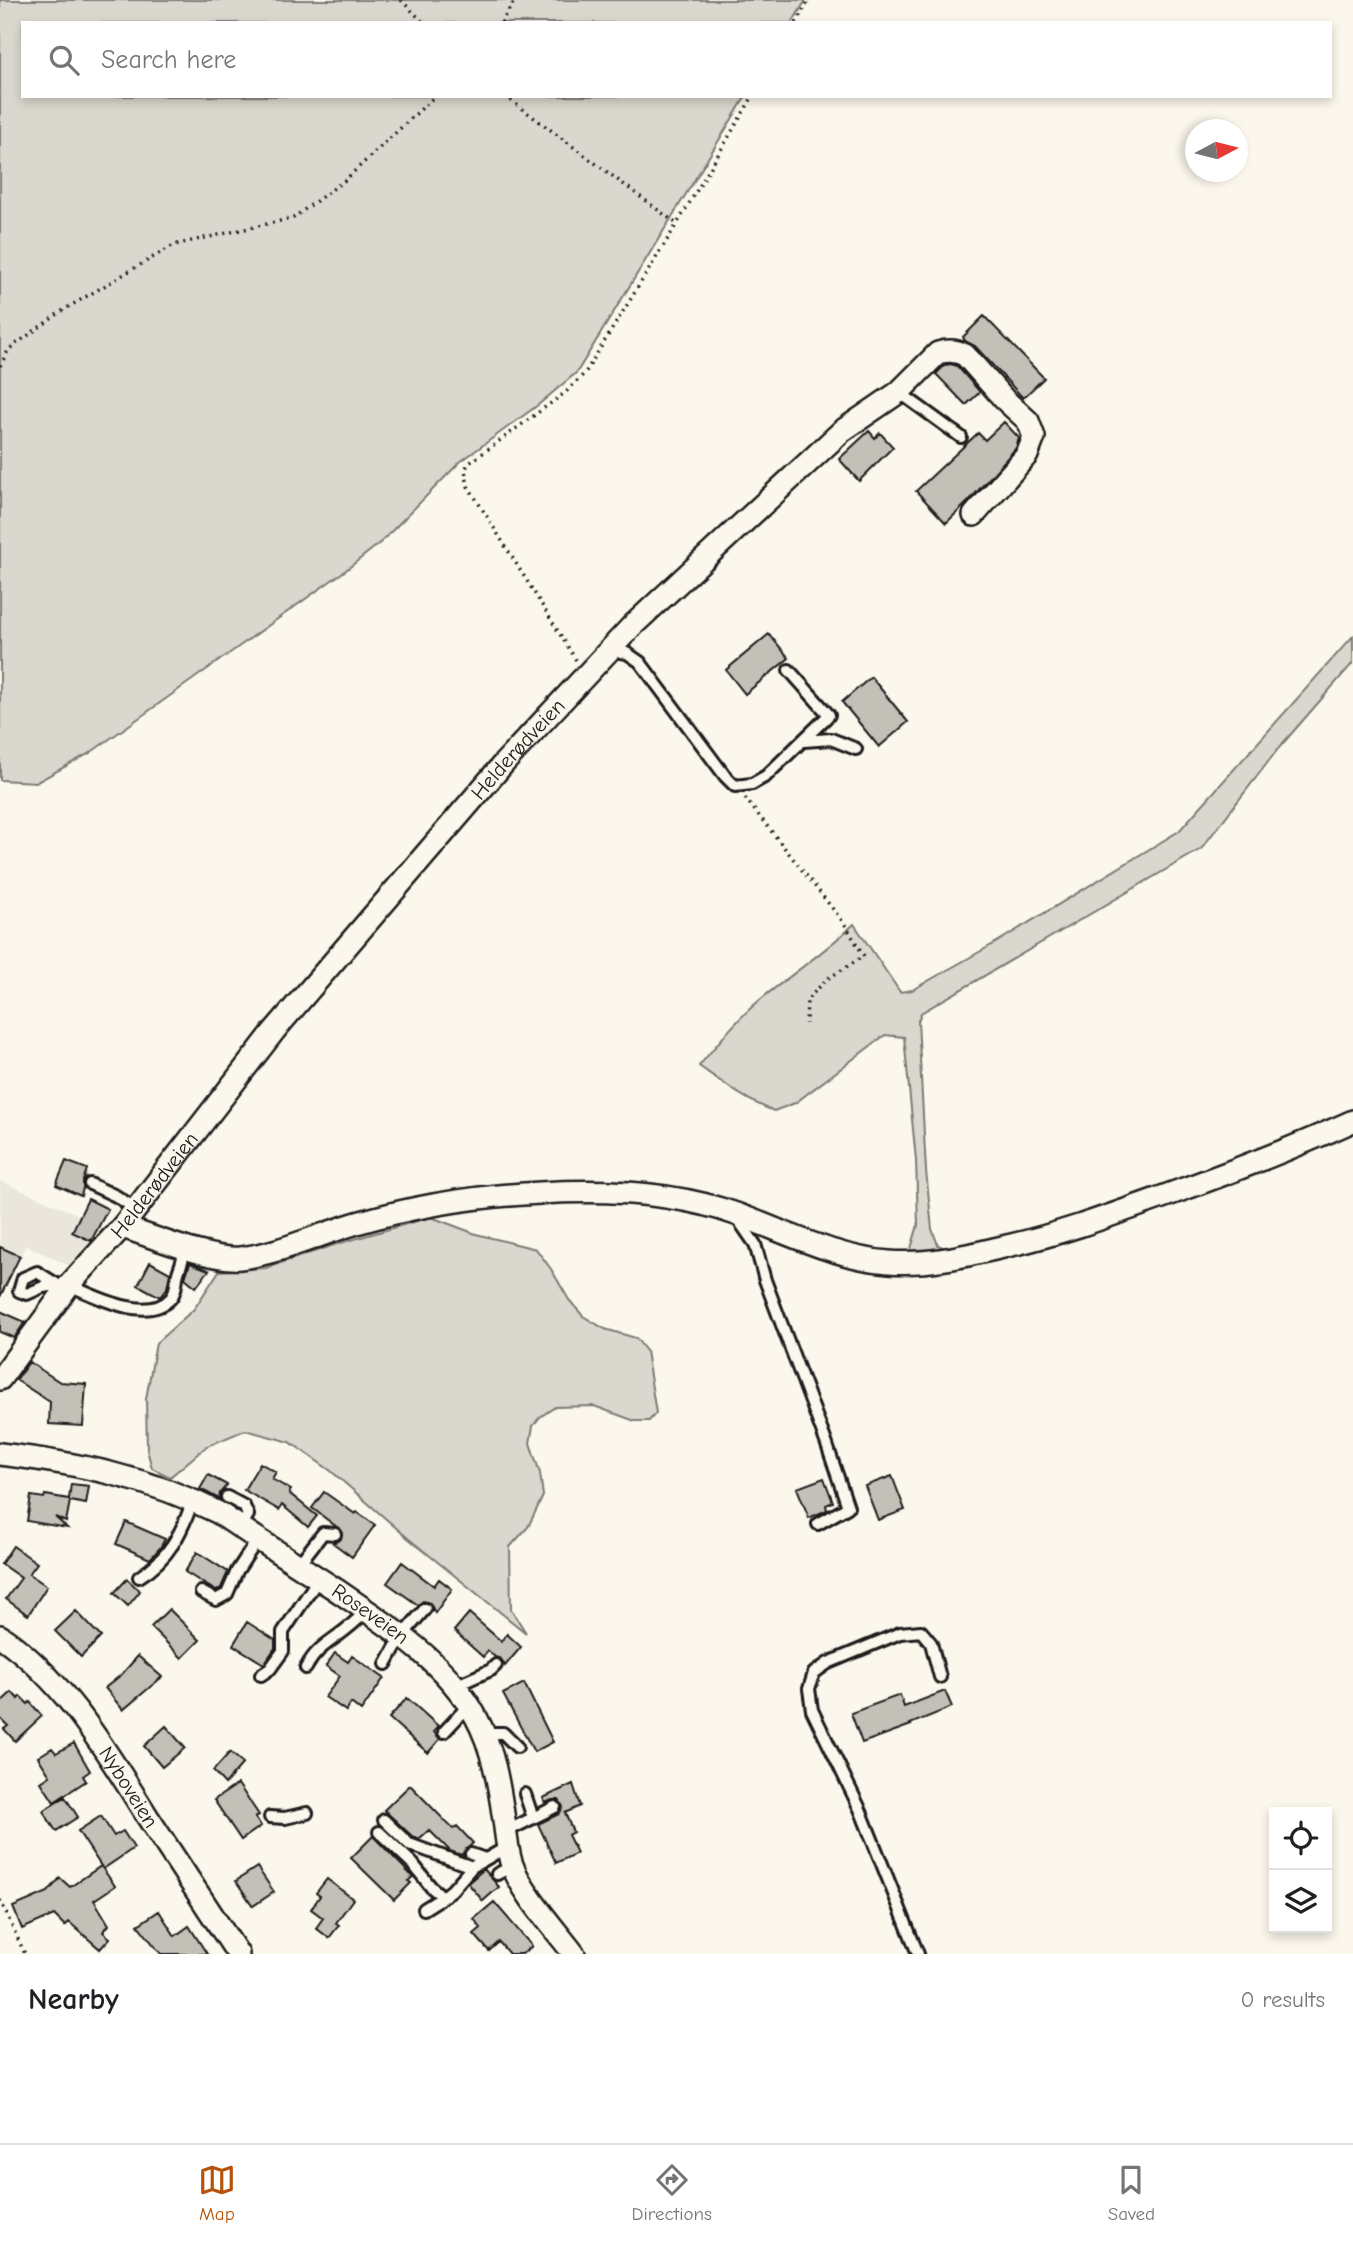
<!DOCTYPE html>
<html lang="en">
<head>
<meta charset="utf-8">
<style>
	:root { --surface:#fff; --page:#f2f2f2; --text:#202124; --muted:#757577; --line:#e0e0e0; --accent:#b45309 }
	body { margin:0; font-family:"Comic Neue",sans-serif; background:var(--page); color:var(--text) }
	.controls { position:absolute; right:21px; bottom:21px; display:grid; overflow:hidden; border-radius:0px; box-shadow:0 4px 10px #0003 }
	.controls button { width:63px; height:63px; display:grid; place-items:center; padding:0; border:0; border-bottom:2px solid var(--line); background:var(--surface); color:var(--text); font:35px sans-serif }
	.compass { position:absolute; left:1185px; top:119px; width:63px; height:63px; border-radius:50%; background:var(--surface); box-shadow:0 4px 10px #0003; rotate:83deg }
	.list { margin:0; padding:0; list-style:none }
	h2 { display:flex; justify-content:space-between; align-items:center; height:91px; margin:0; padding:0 28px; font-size:30px }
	h2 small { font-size:23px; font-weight:400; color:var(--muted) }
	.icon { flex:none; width:38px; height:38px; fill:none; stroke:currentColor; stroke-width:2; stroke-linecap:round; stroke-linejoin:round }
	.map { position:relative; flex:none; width:1353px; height:1954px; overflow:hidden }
	.search { position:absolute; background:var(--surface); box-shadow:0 4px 10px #0003; left:21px; right:21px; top:21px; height:77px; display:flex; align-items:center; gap:18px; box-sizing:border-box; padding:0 24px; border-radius:0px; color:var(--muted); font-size:26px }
	.sheet { height:189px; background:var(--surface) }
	nav { display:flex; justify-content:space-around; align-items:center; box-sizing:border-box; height:98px; border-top:2px solid var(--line); background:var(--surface); font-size:19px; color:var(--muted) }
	nav a { display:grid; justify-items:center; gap:4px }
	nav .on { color:var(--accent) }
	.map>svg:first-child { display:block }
	.built { fill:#eae6dc }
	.green { fill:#dad7ce; stroke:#7b7a75; stroke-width:2 }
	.building { fill:#c3c0b8; stroke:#1c1c1c; stroke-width:2 }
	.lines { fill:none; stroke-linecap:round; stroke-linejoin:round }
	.service-casing { stroke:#1c1c1c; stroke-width:16 }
	.minor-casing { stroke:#1c1c1c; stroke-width:26 }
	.path { stroke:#1c1c1c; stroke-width:3.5; stroke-dasharray:2 5; stroke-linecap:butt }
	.service { stroke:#fbf7ec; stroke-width:10 }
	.minor { stroke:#fbf7ec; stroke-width:21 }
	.labels { text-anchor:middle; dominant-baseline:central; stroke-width:5; stroke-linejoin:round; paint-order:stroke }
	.street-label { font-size:21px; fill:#1c1c1c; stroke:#fbf7ec }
</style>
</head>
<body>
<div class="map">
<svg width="1353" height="1954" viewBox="0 0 1353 1954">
	<rect width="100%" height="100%" fill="#fbf7ec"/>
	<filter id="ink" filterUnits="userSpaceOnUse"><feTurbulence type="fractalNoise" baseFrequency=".0143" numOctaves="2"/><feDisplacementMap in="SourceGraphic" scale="14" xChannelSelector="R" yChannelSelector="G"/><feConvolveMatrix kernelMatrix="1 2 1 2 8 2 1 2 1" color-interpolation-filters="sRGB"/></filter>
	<g filter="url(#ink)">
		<path class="built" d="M 0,1181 L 100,1224 L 104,1232 L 74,1268 L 26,1245 L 0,1296 Z"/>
		<path class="green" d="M 0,0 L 806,0 L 792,23 L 23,23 L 23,96 L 746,96 L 577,372 L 538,405 L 460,462 L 380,543 L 346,570 L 90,753 L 37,782 L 0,780 Z
			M 1353,636 L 1353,663 L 1278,749 L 1201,849 L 921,1013 L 918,1021 L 926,1171 L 932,1229 L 938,1245 L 947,1249 L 909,1255 L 918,1225 L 916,1160 L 904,1037 L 885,1035 L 795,1103 L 774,1111 C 746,1101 723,1083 699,1066 C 718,1043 738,1018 761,999 C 792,974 825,952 854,924 L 900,992 L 912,990 L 997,942 L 1179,831 Z
			M 431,1217 L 476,1234 L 536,1249 L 551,1269 L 569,1300 L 583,1316 L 605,1329 L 636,1338 L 646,1351 L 656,1413 L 649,1421 L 635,1421 L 594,1406 L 555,1407 L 540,1417 L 533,1426 L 530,1443 L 540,1473 L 543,1496 L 528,1527 L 510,1547 L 511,1609 L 526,1633 L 409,1539 L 331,1471 L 290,1442 L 245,1430 L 207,1446 L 170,1477 L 152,1468 L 147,1450 L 146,1399 L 156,1343 L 194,1309 L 219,1271 L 266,1268 L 337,1244 Z"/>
		<path class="building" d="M 984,316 L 1044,378 L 1023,398 L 975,346 L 965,341 L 963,337 Z
			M 951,364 L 957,366 L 980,392 L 966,405 L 936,374 L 945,365 Z
			M 1004,422 L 1019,438 L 1016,448 L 969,501 L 946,523 L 916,491 L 978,433 L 985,440 Z
			M 869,431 L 875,438 L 880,433 L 893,447 L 859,481 L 839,459 Z
			M 769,634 L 789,658 L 745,694 L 726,670 Z
			M 871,677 L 908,722 L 879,747 L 842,702 Z
			M 66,1161 L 87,1169 L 83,1181 L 83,1188 L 81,1196 L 56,1185 Z
			M 88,1199 L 108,1209 L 91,1241 L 72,1232 Z
			M 0,1247 L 20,1256 L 0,1297 Z
			M 150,1262 L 170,1273 L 167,1288 L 160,1297 L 138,1285 Z
			M 190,1263 L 209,1270 L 196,1287 L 185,1278 Z
			M 0,1311 L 25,1322 L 14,1338 L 0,1332 Z
			M 29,1362 L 60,1382 L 86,1384 L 83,1426 L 49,1424 L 50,1402 L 16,1380 Z
			M 260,1463 L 276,1472 L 272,1479 L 291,1490 L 289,1493 L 317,1516 L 308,1527 L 282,1505 L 279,1510 L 244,1490 Z
			M 208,1475 L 227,1485 L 220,1493 L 219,1499 L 200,1489 Z
			M 892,1476 L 905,1510 L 878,1520 L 865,1486 Z
			M 824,1478 L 833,1502 L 826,1505 L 827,1510 L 809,1518 L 797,1488 Z
			M 71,1484 L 89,1486 L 86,1504 L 70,1501 L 66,1522 L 55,1517 L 67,1528 L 27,1521 L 31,1496 L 44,1498 L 45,1495 L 69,1499 Z
			M 324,1492 L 355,1514 L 357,1512 L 375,1525 L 352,1557 L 333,1543 L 341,1539 L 342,1531 L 312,1508 Z
			M 126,1522 L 165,1539 L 160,1548 L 150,1559 L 116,1544 Z
			M 13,1546 L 37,1563 L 29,1574 L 47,1586 L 28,1615 L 6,1599 L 21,1578 L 1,1564 Z
			M 197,1552 L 228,1572 L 221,1588 L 216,1591 L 185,1572 Z
			M 402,1562 L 434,1586 L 439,1579 L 452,1589 L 435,1613 L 430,1603 L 423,1601 L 418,1605 L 387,1583 Z
			M 127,1579 L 140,1591 L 128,1606 L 114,1593 Z
			M 169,1609 L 200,1640 L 182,1658 L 151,1627 Z
			M 76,1611 L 101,1637 L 81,1657 L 55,1631 Z
			M 469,1613 L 501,1641 L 507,1634 L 521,1647 L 505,1666 L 501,1659 L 495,1657 L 488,1651 L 483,1657 L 454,1631 Z
			M 247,1622 L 275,1640 L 275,1648 L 264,1664 L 233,1645 Z
			M 335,1653 L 348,1662 L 352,1656 L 384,1678 L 361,1711 L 351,1703 L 346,1711 L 325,1697 L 340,1676 L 326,1666 Z
			M 138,1656 L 162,1677 L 123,1710 L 105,1688 L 122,1674 Z
			M 524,1683 L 553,1742 L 534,1752 L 503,1694 Z
			M 945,1691 L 952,1707 L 910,1724 L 911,1725 L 862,1743 L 851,1713 L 900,1695 L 904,1707 Z
			M 12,1692 L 18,1699 L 20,1696 L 28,1704 L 30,1702 L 42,1716 L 15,1741 L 4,1729 L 8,1726 L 0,1718 L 0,1703 Z
			M 407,1698 L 438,1726 L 434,1732 L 440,1739 L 428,1753 L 389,1718 Z
			M 166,1726 L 185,1748 L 162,1767 L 144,1746 Z
			M 74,1743 L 90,1771 L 83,1776 L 86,1781 L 54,1802 L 41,1782 L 50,1776 L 38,1757 L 52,1748 L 56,1753 Z
			M 230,1752 L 243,1763 L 225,1784 L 213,1771 Z
			M 238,1784 L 259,1815 L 255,1818 L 261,1826 L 241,1840 L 214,1800 Z
			M 573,1784 L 580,1806 L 565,1813 L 573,1832 L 568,1835 L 577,1853 L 556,1863 L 538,1824 L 559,1814 L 563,1807 L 559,1800 L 552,1800 L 545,1803 L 543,1798 Z
			M 410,1785 L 453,1829 L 457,1826 L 473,1843 L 461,1855 L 450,1851 L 429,1830 L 419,1839 L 413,1837 L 384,1810 Z
			M 65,1797 L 78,1817 L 56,1831 L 43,1811 Z
			M 101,1816 L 114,1836 L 123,1831 L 134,1848 L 103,1869 L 78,1831 Z
			M 373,1836 L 413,1877 L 408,1881 L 411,1883 L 394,1900 L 351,1858 Z
			M 101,1866 L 115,1886 L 94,1900 L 109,1925 L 103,1932 L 110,1938 L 100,1949 L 69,1922 L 65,1926 L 54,1915 L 22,1929 L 13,1907 L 48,1892 L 60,1878 L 70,1887 Z
			M 257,1867 L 274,1892 L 253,1906 L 236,1881 Z
			M 484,1869 L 499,1887 L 483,1901 L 468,1883 Z
			M 327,1879 L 353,1899 L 336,1923 L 339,1925 L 329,1938 L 316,1928 L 323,1918 L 311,1909 L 320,1896 L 316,1893 Z
			M 494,1902 L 532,1946 L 522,1954 L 509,1954 L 499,1942 L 489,1951 L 474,1934 L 481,1928 L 474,1919 Z
			M 159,1911 L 175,1936 L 189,1926 L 207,1954 L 161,1954 L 138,1925 Z"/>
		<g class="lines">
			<g class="service-casing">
				<path id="service" d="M 899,392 L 961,437
					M 608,650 L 627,653 L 640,662 L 725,776 L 735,786 L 752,784 L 766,776 L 829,715 L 789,670
					M 804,741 L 831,739 L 856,749
					M 90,1184 L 116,1196 L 136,1209
					M 737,1218 L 755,1244 L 765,1280 L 826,1442 L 848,1507 L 818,1524
					M 57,1285 L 43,1287 L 27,1294 L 19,1291 L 23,1278 L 37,1272 L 66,1290
					M 69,1285 C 94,1296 148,1324 171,1298 C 176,1292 176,1284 177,1277 C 180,1263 184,1264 183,1246
					M 227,1497 L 244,1506 L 248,1515 L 240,1528
					M 298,1565 L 323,1533 L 335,1534
					M 139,1577 C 169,1559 182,1532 193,1500
					M 201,1592 L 216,1600 L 227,1594 L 237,1571 L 258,1539
					M 386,1664 L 401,1637 L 425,1609
					M 306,1668 C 317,1646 333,1641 350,1626 C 356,1621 361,1616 367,1611
					M 261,1675 L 270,1669 L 283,1651 L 283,1632 L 319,1578
					M 455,1686 L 491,1670 L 496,1665
					M 444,1732 L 468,1706
					M 483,1733 L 503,1733 L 517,1747
					M 525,1794 L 533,1818
					M 270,1817 L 285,1818 L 307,1813
					M 384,1820 L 409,1844 L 472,1867
					M 379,1832 L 413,1864 L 431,1887 L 443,1897 L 452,1890 L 472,1867 L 507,1847
					M 505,1832 L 555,1807
					M 471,1854 L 485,1859
					M 497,1874 L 513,1866
					M 424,1909 L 443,1897
					M 918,1954 L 860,1809 L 812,1710 L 809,1689 L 814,1673 L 828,1663 L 900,1633 L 921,1631 L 931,1643 L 940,1677"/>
			</g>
			<g class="minor-casing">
				<g id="minor">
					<path d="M 122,1227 C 152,1236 211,1261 240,1258 C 278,1254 320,1234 357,1223 C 419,1205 475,1196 540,1193 C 606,1189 674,1192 736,1214 C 786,1232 835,1258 889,1262 C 928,1265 965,1256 1003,1247 C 1057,1235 1109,1216 1162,1197 C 1226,1174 1291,1149 1353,1121"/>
					<path id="s1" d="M 0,1379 L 69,1285 L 122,1227 L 274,1031 L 504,763 L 631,627 L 842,431 L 899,392 L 938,353 C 948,350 956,350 965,355 L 1004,399 L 1028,421 L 1034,437 L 1027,455 L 974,515"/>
					<path id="s2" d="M 0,1454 C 77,1463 150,1478 219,1513 C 257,1539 296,1564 335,1589 C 386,1624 446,1661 476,1717 C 493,1748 499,1785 504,1820 C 506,1834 507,1848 511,1862 C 521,1892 555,1929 574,1954"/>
					<path id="s3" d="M 0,1636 C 65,1680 106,1751 147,1816 C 177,1862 208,1908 238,1954"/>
				</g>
			</g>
			<path class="path" d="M 401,0 L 424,23
				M 501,23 L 515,0
				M 796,23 L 809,0
				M 505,96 L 677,224 L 753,96
				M 0,366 L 9,349 L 65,309 L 174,245 L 293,218 L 345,180 L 435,96
				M 576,660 L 468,486 L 465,470 L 468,464 L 566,392 L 585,373 L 677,224
				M 745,798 L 844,923 L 864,956 L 827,979 L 807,1000 L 806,1024
				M 0,1900 L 25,1954"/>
			<use href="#service" class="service"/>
			<use href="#minor" class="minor"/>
		</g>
	</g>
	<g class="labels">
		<g class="street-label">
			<text stroke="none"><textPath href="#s1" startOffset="816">Helderødveien</textPath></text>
			<text stroke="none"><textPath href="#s1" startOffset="248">Helderødveien</textPath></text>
			<text stroke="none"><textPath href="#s2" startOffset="410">Roseveien</textPath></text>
			<text stroke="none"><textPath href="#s3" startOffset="200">Nyboveien</textPath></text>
		</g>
	</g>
</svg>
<div class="controls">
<button><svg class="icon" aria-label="locate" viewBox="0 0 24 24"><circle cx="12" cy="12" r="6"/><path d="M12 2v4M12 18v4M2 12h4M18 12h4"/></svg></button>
<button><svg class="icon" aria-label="layers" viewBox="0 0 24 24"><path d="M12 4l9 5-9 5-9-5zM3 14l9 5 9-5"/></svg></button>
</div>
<svg class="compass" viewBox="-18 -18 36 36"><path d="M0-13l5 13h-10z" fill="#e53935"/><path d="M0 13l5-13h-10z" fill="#757577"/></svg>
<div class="search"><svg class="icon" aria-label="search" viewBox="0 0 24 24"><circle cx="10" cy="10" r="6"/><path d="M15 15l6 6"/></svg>Search here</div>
</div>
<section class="sheet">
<h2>Nearby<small>0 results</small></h2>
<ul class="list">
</ul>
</section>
<nav>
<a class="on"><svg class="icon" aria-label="map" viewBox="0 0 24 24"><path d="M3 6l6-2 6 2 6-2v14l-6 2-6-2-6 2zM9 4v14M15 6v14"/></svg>Map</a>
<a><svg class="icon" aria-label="directions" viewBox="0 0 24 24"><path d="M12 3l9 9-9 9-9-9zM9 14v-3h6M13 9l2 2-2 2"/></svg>Directions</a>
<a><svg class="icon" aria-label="saved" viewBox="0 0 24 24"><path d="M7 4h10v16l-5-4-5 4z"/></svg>Saved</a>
</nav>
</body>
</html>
